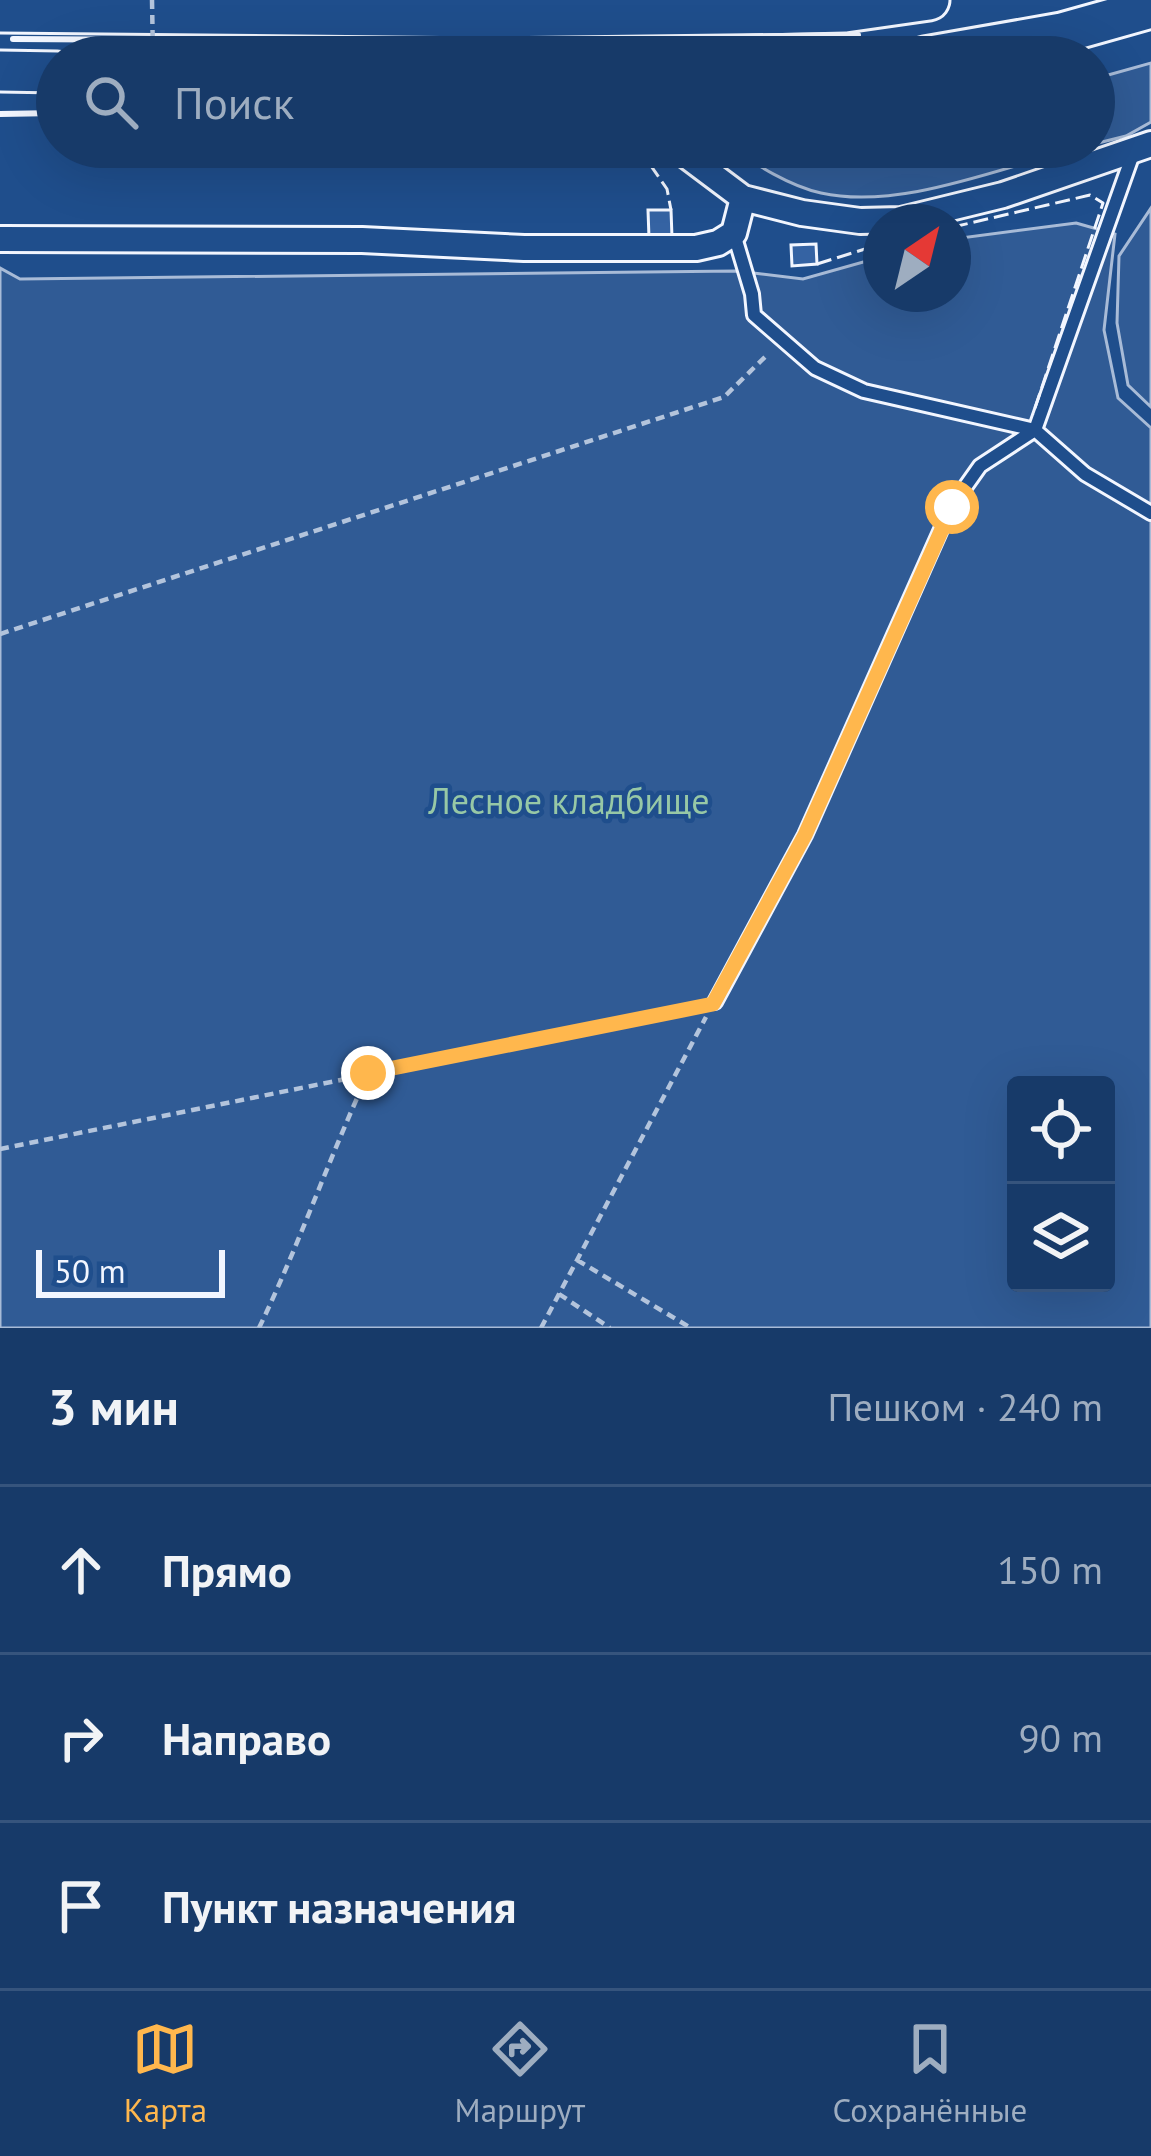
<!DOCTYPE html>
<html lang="ru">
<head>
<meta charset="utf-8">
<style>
	:root { --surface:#173a69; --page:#244571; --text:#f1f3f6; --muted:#9eadc0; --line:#36547d; --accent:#ffb74d }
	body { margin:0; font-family:"PT Sans",sans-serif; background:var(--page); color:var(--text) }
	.controls { position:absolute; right:36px; bottom:36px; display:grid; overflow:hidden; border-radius:12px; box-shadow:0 12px 48px #0002 }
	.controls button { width:108px; height:108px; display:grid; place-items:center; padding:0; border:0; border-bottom:3px solid var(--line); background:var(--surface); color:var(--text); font:60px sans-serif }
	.compass { position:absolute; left:863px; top:204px; width:108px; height:108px; border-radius:50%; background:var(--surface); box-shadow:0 12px 48px #0002; rotate:35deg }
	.scale { position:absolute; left:36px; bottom:30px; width:189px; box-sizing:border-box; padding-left:12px; border:6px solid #f2f6ff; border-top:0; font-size:33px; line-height:42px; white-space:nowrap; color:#f2f6ff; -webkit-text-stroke:9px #1f4e8c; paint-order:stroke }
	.stop { position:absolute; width:36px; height:36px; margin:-27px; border:9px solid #ffb74d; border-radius:50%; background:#fff }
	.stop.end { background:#ffb74d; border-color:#fff; box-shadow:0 3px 12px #0008 }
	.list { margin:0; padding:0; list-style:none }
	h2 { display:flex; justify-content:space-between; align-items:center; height:156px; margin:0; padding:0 48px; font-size:51px }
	h2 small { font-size:39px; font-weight:400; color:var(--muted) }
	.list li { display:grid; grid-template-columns:78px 1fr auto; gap:36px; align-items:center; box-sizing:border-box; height:168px; padding:0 48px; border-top:3px solid var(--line) }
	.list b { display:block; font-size:45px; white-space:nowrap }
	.list em { font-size:39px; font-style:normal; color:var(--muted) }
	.icon { flex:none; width:66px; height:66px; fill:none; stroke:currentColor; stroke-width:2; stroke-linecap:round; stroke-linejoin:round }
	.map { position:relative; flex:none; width:1151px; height:1328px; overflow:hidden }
	.search { position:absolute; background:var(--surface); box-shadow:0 12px 48px #0002; left:36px; right:36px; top:36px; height:132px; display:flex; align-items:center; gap:30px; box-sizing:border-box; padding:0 42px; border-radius:66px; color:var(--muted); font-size:45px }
	.sheet { height:660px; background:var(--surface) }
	nav { display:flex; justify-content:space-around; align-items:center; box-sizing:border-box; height:168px; border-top:3px solid var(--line); background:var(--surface); font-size:33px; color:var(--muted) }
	nav a { display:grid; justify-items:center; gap:6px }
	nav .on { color:var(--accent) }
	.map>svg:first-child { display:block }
	.green { fill:#305b95; stroke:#a8bbd7; stroke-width:3; fill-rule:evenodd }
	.building { fill:#3563a3; stroke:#f2f6ff; stroke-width:3 }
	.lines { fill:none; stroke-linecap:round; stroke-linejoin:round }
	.service-casing { stroke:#f2f6ff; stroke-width:18 }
	.minor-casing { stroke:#f2f6ff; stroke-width:30 }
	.trunk-casing { stroke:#f2f6ff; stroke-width:45 }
	.path { stroke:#b3c4dc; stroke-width:4.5; stroke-dasharray:9 6; stroke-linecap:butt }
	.service { stroke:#1f4e8c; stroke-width:12 }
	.minor { stroke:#1f4e8c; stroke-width:24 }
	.trunk { stroke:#1f4e8c; stroke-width:39 }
	.path-bridge { stroke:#b3c4dc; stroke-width:4.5; stroke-dasharray:9 6; stroke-linecap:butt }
	.fence { stroke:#f2f6ff; stroke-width:3; stroke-dasharray:15 6; stroke-linecap:butt }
	.wall { stroke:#f2f6ff; stroke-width:6 }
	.route { stroke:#ffb74d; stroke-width:15 }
	.labels { text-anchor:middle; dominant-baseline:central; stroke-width:9; stroke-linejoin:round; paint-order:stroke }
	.park-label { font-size:36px; fill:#97c8a6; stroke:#1f4e8c }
</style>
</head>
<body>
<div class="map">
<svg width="1151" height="1328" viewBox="0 0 1151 1328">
	<rect width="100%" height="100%" fill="#1f4e8c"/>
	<path class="green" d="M 1151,63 L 1151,122 L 1126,136 L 1094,144 L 1094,79 Z
		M 730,147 L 1083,147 C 1003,166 902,211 821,193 C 789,186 757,165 730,147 Z
		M 1151,208 L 1151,407 L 1128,385 L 1117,323 L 1119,256 Z
		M 1076,223 L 1115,234 L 1104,330 L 1118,398 L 1151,428 L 1151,1328 L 0,1328 L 0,268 L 20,279 L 736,271 L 803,279 L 881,257 L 881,294 L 953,294 L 953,239 ZM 1016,1085 L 1106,1085 L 1106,1283 L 1016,1283 Z"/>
	<path class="building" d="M 648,210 L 671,210 L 672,237 L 649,238 Z
		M 816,244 L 817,264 L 792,266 L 791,245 Z"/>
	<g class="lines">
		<g class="service-casing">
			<path id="service" d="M 734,234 L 752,294 L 754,315 L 815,368 L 864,391 L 1035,430 L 1085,474 L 1151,513
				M 715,1002 L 805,835 L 951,507 L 980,466 L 1035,430 L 1134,151"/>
		</g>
		<g class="minor-casing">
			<path id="minor" d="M 675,147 L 743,198 L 802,213 L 860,221 L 901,220 L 1003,195 L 1151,144
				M 0,239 L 362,240 L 524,248 L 696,248 L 718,243 L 734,233 L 743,198"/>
		</g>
		<g class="trunk-casing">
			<path id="trunk" d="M 0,12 L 594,18 L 845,12 L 929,0
				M 925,57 L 1062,33 L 1151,8
				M 0,71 L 57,72"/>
		</g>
		<path class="path" d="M 0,634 L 724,397 L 768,354
			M 0,1149 L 696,1008
			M 577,1260 L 691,1328
			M 559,1294 L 610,1328
			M 259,1328 C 299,1245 329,1158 368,1074
			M 541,1328 L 706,1017"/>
		<use href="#service" class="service"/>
		<use href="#minor" class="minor"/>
		<use href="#trunk" class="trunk"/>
		<path class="path-bridge" d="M 152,0 L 153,57"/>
		<path class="fence" d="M 638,147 L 667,189 L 671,210
			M 953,227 L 1090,195 L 1103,203 L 1033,414
			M 817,264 L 881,244"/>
		<path class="wall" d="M 13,39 L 353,41 L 858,35
			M 0,114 L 57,113"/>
	</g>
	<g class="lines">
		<path class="route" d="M 368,1073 L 713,1004 L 805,835 L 952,507"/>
	</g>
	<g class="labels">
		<g class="park-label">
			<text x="569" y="800">Лесное кладбище</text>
		</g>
	</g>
</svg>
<div class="controls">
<button><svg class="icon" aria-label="locate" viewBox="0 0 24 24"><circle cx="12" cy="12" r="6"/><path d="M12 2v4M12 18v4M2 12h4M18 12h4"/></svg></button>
<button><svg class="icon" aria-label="layers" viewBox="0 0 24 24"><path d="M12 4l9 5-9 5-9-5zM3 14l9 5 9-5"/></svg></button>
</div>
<svg class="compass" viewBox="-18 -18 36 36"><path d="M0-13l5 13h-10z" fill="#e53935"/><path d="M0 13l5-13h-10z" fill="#9eadc0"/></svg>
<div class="scale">50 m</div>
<div class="stop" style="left:952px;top:507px"></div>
<div class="stop end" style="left:368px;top:1073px"></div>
<div class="search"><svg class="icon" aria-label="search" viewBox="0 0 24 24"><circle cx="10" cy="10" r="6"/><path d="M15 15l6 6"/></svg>Поиск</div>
</div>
<section class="sheet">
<h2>3 мин<small>Пешком · 240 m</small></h2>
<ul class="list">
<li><svg class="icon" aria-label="ahead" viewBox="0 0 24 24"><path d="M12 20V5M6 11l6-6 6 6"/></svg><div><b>Прямо</b></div><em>150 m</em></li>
<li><svg class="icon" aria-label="right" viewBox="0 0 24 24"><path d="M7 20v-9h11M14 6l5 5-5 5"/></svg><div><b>Направо</b></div><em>90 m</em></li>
<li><svg class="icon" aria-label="arrive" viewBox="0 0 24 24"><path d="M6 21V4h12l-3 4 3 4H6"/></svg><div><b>Пункт назначения</b></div></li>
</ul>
</section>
<nav>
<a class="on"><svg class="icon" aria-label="map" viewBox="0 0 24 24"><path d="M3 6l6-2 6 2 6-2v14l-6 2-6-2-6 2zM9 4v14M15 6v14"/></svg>Карта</a>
<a><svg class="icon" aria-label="directions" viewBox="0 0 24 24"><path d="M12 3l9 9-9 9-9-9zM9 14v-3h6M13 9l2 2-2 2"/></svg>Маршрут</a>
<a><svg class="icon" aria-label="saved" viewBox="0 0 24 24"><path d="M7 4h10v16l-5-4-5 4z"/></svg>Сохранённые</a>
</nav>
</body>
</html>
